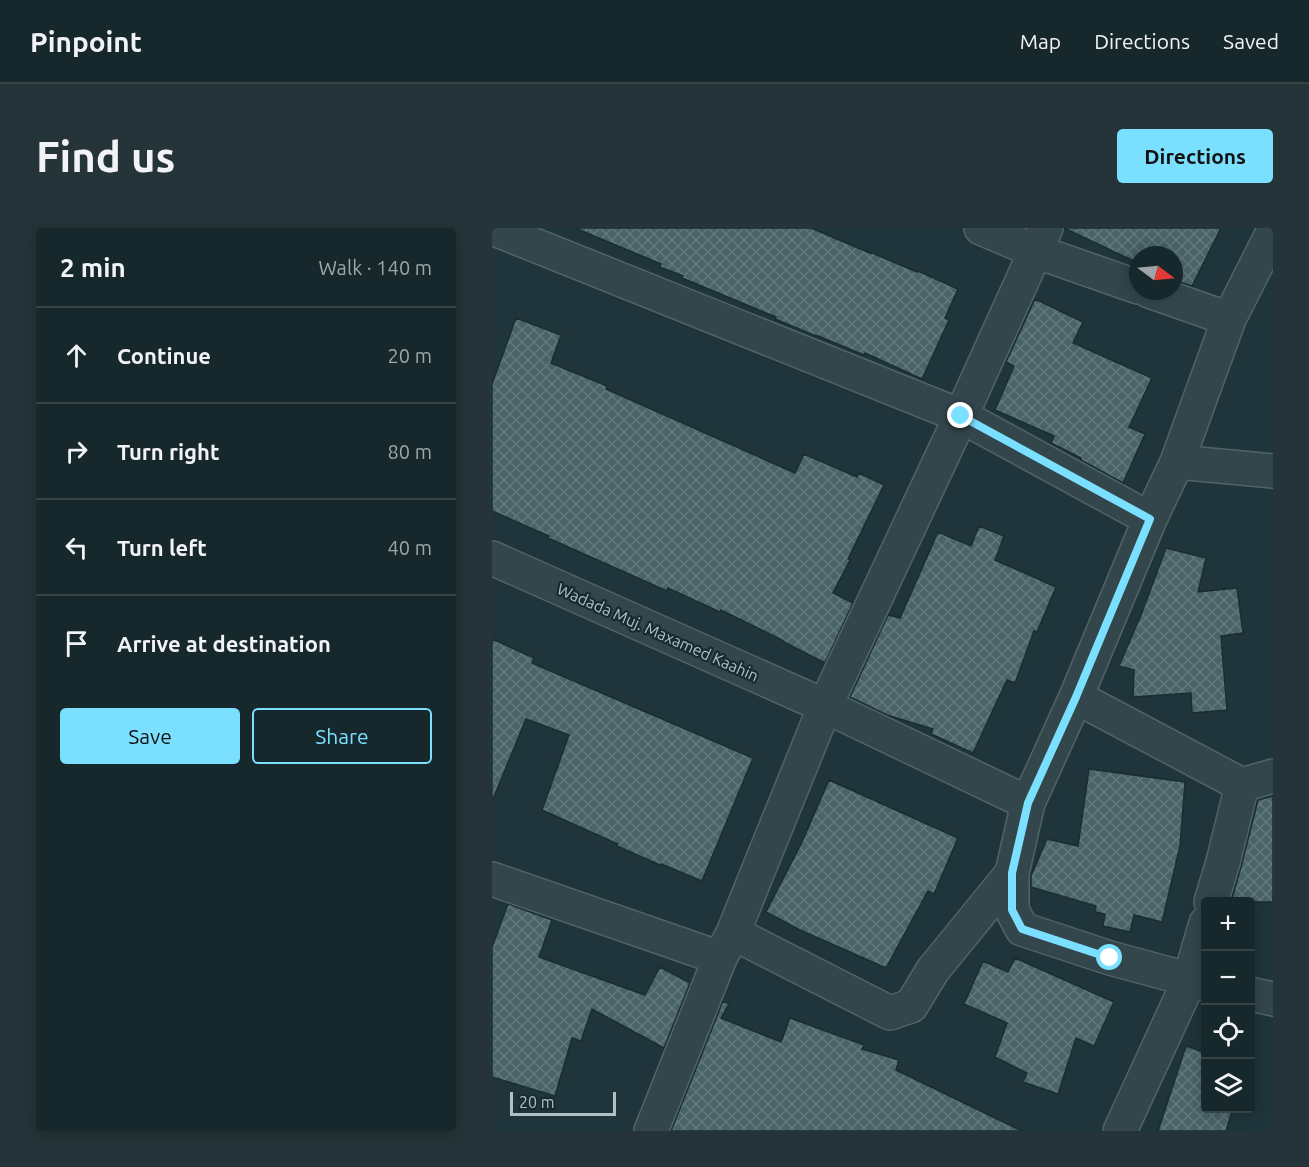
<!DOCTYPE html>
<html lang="en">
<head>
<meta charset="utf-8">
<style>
	:root { --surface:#17282c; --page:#243438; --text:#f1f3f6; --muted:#9ea6a9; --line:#364448; --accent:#7be0ff }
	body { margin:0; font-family:Ubuntu,sans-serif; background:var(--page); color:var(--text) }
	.controls { position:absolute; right:18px; bottom:18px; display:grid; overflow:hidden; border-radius:6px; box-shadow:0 3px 15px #0003 }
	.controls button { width:54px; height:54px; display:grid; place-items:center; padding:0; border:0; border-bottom:2px solid var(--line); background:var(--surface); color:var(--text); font:30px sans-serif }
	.compass { position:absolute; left:637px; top:18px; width:54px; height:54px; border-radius:50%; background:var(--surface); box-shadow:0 3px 15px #0003; rotate:106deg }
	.scale { position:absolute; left:18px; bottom:15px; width:106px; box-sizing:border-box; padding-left:6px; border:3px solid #adc1c7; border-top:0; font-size:16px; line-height:21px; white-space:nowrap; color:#adc1c7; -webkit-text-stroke:4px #182b2f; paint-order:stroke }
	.stop { position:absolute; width:18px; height:18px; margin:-14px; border:4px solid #7be0ff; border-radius:50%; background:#fff }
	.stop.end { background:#7be0ff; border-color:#fff; box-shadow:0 2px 6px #0008 }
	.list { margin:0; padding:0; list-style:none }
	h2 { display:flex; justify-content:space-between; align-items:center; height:78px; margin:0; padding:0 24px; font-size:26px }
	h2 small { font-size:20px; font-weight:400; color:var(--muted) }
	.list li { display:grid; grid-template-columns:39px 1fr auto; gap:18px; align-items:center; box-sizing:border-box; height:96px; padding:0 24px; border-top:2px solid var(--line) }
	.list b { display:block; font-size:22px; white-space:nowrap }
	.list em { font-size:20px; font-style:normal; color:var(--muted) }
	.actions { display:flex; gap:12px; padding:18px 24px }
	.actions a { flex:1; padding:14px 0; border:2px solid var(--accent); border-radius:6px; text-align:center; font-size:21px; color:var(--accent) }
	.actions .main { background:var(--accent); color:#111 }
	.icon { flex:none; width:33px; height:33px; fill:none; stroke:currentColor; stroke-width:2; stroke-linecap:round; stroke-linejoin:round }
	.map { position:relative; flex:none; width:781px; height:903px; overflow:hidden; border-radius:6px }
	header { display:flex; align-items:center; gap:36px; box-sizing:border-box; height:84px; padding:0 30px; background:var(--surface); border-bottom:2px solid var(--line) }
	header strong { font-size:28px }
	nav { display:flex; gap:33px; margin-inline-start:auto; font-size:21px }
	.intro { display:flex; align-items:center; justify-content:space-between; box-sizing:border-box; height:144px; padding:0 36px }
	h1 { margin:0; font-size:42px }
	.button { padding:15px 27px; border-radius:6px; background:var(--accent); color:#111; font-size:21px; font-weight:700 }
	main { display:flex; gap:36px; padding:0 36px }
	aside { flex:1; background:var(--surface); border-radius:6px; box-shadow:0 3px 15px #0003 }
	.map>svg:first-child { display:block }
	.building { fill:url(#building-cross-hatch); stroke:#1a2d31; stroke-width:1.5 }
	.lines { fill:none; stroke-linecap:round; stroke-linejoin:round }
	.minor-casing { stroke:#506468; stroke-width:36 }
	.minor { stroke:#33464b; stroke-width:33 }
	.route { stroke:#7be0ff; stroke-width:8 }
	.labels { text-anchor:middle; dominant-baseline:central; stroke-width:4.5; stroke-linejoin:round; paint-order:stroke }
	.street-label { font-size:16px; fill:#adc1c7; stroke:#182b2f }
</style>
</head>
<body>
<header>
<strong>Pinpoint</strong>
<nav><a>Map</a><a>Directions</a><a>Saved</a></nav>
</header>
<div class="intro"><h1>Find us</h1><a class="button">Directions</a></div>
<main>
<aside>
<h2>2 min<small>Walk · 140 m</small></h2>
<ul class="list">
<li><svg class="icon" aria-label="ahead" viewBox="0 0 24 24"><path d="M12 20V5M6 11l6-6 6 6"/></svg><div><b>Continue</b></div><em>20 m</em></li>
<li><svg class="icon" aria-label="right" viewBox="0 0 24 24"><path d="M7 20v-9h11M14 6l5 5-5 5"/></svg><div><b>Turn right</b></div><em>80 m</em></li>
<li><svg class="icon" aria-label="left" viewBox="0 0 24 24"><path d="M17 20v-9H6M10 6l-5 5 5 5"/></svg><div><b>Turn left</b></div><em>40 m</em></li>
<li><svg class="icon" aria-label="arrive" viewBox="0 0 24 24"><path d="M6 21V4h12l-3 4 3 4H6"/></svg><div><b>Arrive at destination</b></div></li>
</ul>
<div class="actions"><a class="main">Save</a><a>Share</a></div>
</aside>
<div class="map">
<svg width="781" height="903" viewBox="0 0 781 903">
	<defs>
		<pattern id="building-cross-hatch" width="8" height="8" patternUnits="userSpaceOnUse" patternTransform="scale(1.5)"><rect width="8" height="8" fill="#4a6369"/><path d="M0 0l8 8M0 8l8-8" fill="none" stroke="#61787d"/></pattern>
	</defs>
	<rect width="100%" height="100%" fill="#1f353b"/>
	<path class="building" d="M 83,0 L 319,0 L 378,25 L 378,24 L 425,44 L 426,43 L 466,61 L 453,90 L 457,92 L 430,151 L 373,125 L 372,127 L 324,107 L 324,108 L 283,91 L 284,89 L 190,50 L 191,48 L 168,39 L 169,36 Z
		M 572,0 L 729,0 L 700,58 L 682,52 L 682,27 L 646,27 L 646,35 Z
		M 543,71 L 591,94 L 581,115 L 660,150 L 637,199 L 653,206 L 631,255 L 589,232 L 589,230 L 559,215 L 562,208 L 503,182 L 522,138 L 514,134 Z
		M 24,90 L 69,107 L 59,135 L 115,158 L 114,161 L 303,245 L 312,226 L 365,249 L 367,245 L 392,257 L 356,331 L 358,332 L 341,365 L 361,375 L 333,435 L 292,414 L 292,413 L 229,382 L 228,384 L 176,360 L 175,363 L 56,310 L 57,308 L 0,283 L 0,156 Z
		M 487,298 L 512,308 L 503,332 L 564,359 L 545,404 L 542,403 L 523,455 L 515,452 L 481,525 L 439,506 L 441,501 L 395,487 L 358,469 L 396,387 L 408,390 L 446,304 L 479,318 Z
		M 674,320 L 714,330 L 706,364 L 745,360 L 751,405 L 729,408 L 735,482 L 700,485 L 699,465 L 641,469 L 642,442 L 627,438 L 649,387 Z
		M 0,411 L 42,430 L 40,435 L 261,530 L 210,653 L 169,636 L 168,637 L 125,618 L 126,616 L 50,582 L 77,507 L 34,491 L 1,571 L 0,571 Z
		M 597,541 L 693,554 L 688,618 L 670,694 L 642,687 L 638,704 L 611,698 L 613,686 L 603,684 L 604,678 L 539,659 L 539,648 L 555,611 L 586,618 Z
		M 337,552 L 466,610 L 442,666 L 436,663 L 394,740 L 308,702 L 274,684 L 310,614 Z
		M 781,568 L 781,674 L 739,674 L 749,639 L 766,572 Z
		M 16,676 L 60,692 L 47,729 L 153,767 L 168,739 L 198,755 L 172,820 L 100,781 L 89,813 L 80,810 L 63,868 L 0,849 L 0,719 Z
		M 523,730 L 622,774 L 602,818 L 584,810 L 566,866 L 531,854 L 535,845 L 503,829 L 515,795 L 472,776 L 491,733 L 516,744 Z
		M 231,773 L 237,776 L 229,790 L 289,814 L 298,790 L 372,817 L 370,821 L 407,832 L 404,842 L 530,903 L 179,903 Z
		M 694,818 L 714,825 L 714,880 L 741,880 L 734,903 L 666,903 Z"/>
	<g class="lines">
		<g class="minor-casing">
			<path id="minor" d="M 0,0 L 469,188 L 658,291
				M 489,0 L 543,23 L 646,59
				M 657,63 L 737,91
				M 685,234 L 781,243
				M 0,330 L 333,478 L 536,575
				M 584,469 L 750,557 L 731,634 L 719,674
				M 750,557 L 781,548
				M 0,651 L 228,730
				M 241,705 L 398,785 L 419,778 L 441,742 L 520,645
				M 714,756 L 618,730 L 530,701 L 520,682 L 520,645 L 536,575 L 584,469 L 658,291 L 685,234 L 737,91 L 781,4
				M 758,766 L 781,771
				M 159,903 L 228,730 L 241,705 L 333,478 L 469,188 L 554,0
				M 628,903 L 697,753 L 714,695"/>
		</g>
		<use href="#minor" class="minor"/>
	</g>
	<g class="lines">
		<path class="route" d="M 469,188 L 658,291 L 584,469 L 536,575 L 520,645 L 520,682 L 530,701 L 618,730"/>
	</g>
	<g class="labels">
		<g class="street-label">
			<text transform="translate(166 404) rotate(24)">Wadada Muj. Maxamed Kaahin</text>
		</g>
	</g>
</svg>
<div class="controls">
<button>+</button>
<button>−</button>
<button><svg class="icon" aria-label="locate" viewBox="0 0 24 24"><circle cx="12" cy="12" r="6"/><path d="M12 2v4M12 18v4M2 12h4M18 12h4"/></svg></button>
<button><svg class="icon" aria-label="layers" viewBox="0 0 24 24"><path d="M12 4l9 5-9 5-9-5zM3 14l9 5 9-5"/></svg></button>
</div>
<svg class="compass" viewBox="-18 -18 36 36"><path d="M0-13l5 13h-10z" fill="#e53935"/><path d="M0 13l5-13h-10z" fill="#9ea6a9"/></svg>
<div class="scale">20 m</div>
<div class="stop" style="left:618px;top:730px"></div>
<div class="stop end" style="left:469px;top:188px"></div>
</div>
</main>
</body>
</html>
